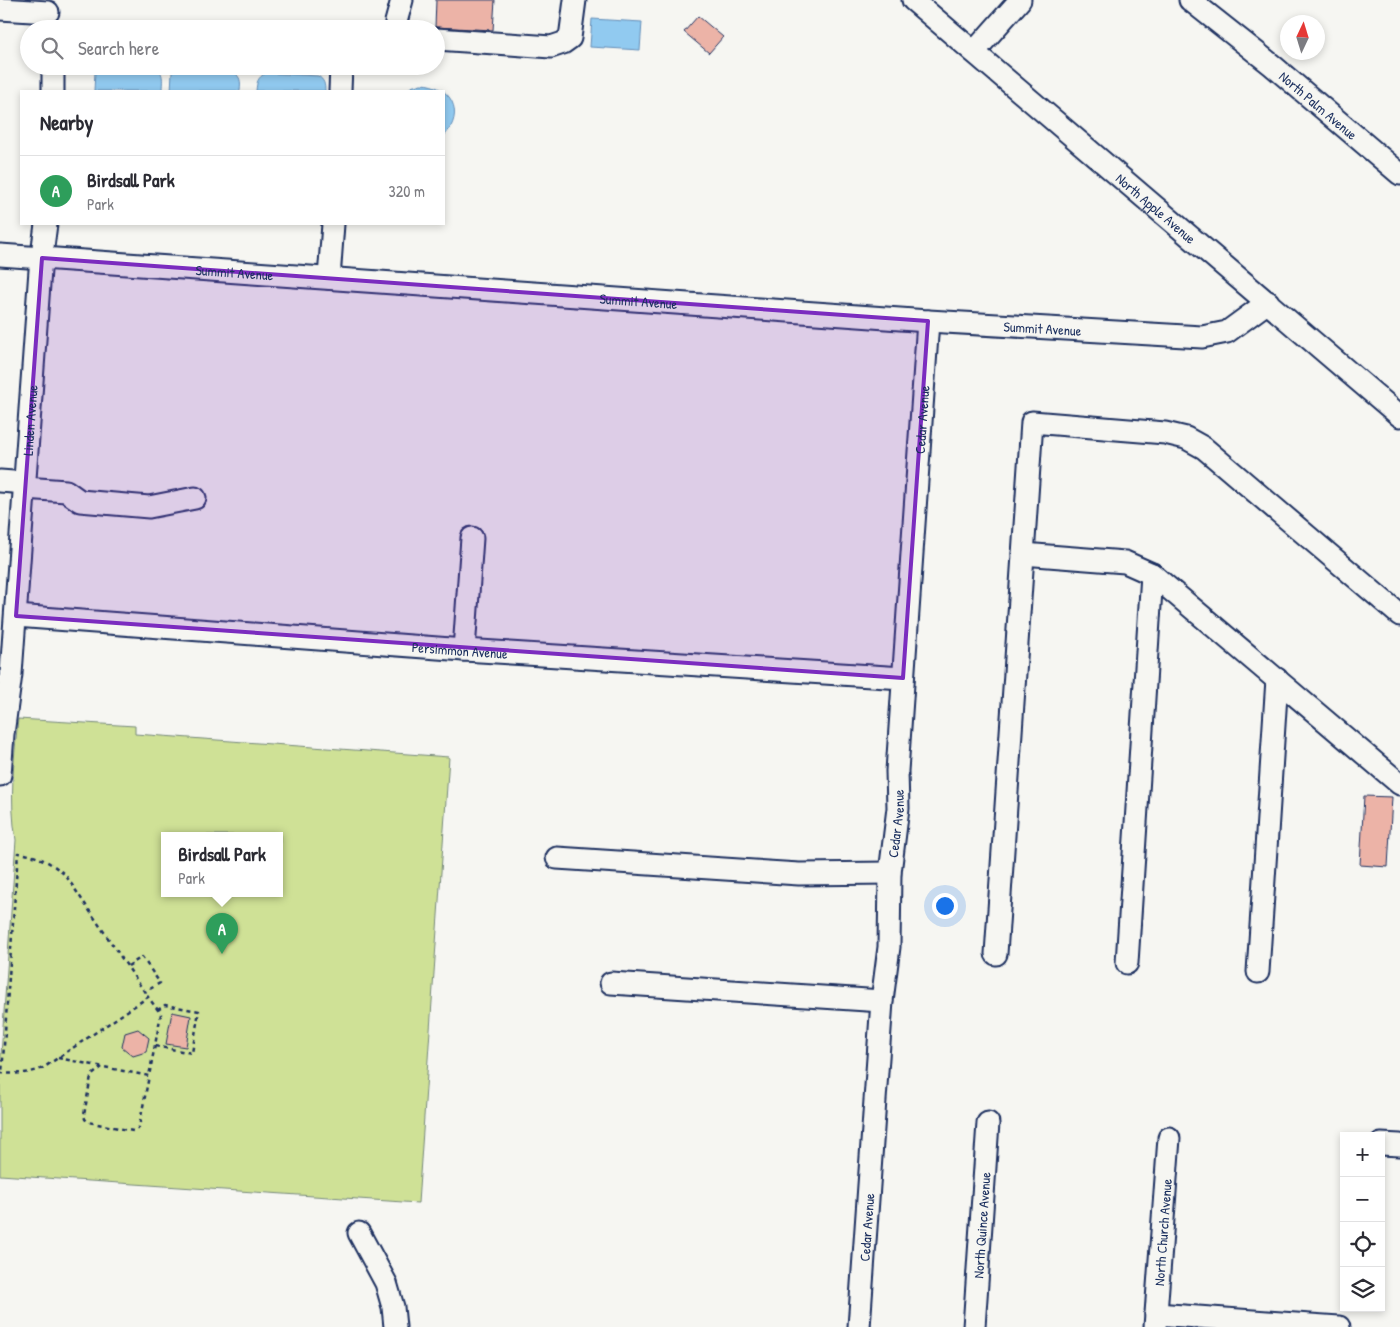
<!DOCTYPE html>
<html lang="en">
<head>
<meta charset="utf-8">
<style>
	:root { --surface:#fff; --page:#f2f2f3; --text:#2b2b33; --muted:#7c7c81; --line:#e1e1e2; --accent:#1a73e8 }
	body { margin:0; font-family:"Patrick Hand",sans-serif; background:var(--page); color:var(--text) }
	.controls { position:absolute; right:15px; bottom:15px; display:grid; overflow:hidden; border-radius:0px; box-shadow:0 2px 8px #0003 }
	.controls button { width:45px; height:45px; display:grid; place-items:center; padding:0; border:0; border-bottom:1px solid var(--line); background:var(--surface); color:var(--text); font:25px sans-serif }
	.compass { position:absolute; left:1280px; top:15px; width:45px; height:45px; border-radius:50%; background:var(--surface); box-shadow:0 2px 8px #0003; rotate:4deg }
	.you { position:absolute; left:944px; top:905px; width:18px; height:18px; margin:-12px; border:4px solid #fff; border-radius:50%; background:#1a73e8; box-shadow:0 0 0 8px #1a73e833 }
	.badge { display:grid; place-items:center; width:32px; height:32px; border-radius:50%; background:var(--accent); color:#fff; font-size:16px; font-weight:700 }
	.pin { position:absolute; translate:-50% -41px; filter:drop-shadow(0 1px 2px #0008) }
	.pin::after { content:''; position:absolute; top:26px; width:18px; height:15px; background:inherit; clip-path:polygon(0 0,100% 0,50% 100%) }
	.popup { position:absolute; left:161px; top:832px; width:122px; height:65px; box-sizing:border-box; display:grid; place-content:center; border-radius:0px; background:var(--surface); filter:drop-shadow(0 1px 4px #0005); font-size:16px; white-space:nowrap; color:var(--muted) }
	.popup b { font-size:19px; color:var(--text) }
	.popup::after { content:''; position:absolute; left:50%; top:100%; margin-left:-10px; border:10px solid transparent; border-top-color:var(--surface) }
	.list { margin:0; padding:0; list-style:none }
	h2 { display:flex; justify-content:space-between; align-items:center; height:65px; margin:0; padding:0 20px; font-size:21px }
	h2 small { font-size:16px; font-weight:400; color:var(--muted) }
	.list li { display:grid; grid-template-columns:32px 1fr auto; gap:15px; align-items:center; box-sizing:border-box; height:70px; padding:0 20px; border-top:1px solid var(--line) }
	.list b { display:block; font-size:19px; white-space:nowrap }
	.list p { margin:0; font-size:16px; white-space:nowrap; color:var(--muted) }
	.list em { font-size:16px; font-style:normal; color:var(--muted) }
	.icon { flex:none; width:28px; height:28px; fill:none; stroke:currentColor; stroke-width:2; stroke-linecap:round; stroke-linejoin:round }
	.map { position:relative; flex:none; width:1400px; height:1327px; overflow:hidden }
	.search { position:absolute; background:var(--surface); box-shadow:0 2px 8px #0003; left:20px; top:20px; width:425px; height:55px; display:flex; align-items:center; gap:12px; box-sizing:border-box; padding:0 18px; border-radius:28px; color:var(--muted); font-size:19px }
	.panel { position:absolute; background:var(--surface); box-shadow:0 2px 8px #0003; left:20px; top:90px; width:425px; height:135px; border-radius:0px }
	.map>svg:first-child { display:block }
	.green { fill:#cfe196; stroke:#75887a; fill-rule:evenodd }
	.water { fill:#91caf0; stroke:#628cb6 }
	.building { fill:#ecb3a7; stroke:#1b2f5e }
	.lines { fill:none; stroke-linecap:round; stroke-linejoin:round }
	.minor-casing { stroke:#1b2f5e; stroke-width:25 }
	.path { stroke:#1b2f5e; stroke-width:2.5; stroke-dasharray:4 4; stroke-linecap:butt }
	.minor { stroke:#f6f6f2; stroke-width:21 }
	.marked { fill:#7b2cbf; fill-opacity:0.2; stroke:#7b2cbf; stroke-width:4; stroke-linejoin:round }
	.labels { text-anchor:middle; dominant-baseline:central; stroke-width:4; stroke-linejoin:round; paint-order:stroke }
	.street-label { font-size:14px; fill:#1b2f5e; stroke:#f6f6f2 }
</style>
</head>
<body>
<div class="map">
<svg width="1400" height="1327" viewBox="0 0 1400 1327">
	<rect width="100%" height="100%" fill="#f6f6f2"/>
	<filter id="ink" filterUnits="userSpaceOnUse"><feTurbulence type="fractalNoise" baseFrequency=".02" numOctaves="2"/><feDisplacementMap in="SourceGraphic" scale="10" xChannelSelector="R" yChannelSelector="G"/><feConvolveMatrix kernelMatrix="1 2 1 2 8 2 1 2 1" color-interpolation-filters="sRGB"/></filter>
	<g filter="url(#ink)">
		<path class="green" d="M 18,719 L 135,726 L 135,734 L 449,757 L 418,1203 L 0,1175 L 0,1069 L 16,840 C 9,800 14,759 18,719 ZM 164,835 L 280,835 L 280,893 L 164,893 Z"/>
		<path class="water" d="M 592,19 L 642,22 L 640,50 L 590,47 Z
			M 99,66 L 154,66 C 165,73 162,79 162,91 L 94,91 L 95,72 Z
			M 176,68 L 231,70 C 241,77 241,80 240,91 L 171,91 L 172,72 Z
			M 266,73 L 318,76 C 324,80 325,84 325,91 L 256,91 C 257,82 257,78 266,73 Z
			M 421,84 C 451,85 466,113 444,136 L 444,91 L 406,91 L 411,87 Z"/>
		<path class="building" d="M 436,0 L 495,0 L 493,30 L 435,27 Z
			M 698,16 L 723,37 L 709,53 L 684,32 Z
			M 1364,796 L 1392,797 L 1388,867 L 1360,865 Z
			M 172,1012 L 191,1016 L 186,1047 L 166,1044 Z
			M 138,1029 L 149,1038 L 146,1052 L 133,1056 L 122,1047 L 125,1033 Z"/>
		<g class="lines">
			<g class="minor-casing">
				<g id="minor">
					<path id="s1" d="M 913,0 L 1400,416"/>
					<path id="s2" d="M 1190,0 L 1272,65 L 1400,174"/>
					<path d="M 0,9 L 48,12"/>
					<path d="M 397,29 L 396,22 L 402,0"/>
					<path d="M 436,39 L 551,47 L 563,43 L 570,38 L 575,0"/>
					<path d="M 974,52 L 1020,0"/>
					<path d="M 53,66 L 53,91"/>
					<path d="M 340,91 L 341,66"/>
					<path id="s3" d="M 0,255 L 928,321 L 1202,337 L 1227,332 L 1268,302"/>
					<path d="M 329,278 L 333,224"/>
					<path d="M 0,481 L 26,483"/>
					<path d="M 25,488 L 66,491 L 80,501 L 149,507 L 195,498"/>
					<path d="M 1023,554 L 1125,562 L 1152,574 L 1400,784"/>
					<path id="s4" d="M 16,616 L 464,650 L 903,678"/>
					<path d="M 464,650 L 472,538"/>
					<path id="s5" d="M 0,775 L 3,734 L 11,674 L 40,270 L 46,224"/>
					<path d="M 557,858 L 799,874 L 890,873"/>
					<path d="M 996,954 L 1032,422 L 1165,433 L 1186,438 L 1204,448 L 1400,615"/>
					<path d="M 1127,963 L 1152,574"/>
					<path d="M 1258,972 L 1277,679"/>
					<path d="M 611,983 L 882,1001"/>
					<path d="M 1381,1144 L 1400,1145"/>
					<path d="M 359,1233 L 386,1283 L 393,1307 L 395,1327"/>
					<path d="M 1156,1314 L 1339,1327"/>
					<path id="s6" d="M 859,1327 L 882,1001 L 889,947 L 890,873 L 898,808 L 897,771 L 928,321"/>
					<path id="s7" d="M 974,1327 L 988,1123"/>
					<path id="s8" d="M 1155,1327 L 1169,1138"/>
				</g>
			</g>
			<path class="path" d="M 128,966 L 142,957 L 160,983 L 145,992
				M 155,1046 L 192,1053 L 199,1011 L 165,1005 L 158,1010
				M 58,1058 L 149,1076 L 161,1014 L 148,997
				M 102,1067 L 91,1076 L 84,1115 L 85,1119 L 88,1122 L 133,1131 L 137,1130 L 139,1127 L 149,1076
				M 0,1073 C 15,1074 29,1074 43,1068 L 148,997 L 66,876 C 53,863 37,855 18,853 L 2,1073"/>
			<use href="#minor" class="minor"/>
		</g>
	</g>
	<path class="marked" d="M 42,258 L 928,321 L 903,678 L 16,616 Z"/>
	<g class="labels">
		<g class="street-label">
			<text stroke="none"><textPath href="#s2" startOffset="166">North Palm Avenue</textPath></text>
			<text stroke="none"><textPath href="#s1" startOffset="320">North Apple Avenue</textPath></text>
			<text stroke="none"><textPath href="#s3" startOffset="235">Summit Avenue</textPath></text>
			<text stroke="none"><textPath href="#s3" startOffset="640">Summit Avenue</textPath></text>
			<text stroke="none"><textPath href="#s3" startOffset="1045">Summit Avenue</textPath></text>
			<text stroke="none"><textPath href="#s5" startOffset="356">Linden Avenue</textPath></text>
			<text stroke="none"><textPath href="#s6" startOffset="910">Cedar Avenue</textPath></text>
			<text stroke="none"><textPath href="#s4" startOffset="445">Persimmon Avenue</textPath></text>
			<text stroke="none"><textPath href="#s6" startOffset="505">Cedar Avenue</textPath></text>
			<text stroke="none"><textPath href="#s7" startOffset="102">North Quince Avenue</textPath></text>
			<text stroke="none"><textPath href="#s6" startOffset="100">Cedar Avenue</textPath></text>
			<text stroke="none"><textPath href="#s8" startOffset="95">North Church Avenue</textPath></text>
		</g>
	</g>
</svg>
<div class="controls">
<button>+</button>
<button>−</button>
<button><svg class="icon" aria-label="locate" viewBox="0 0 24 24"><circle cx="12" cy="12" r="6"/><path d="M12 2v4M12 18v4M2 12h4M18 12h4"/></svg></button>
<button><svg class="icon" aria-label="layers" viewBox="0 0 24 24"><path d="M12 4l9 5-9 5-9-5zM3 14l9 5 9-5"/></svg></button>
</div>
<svg class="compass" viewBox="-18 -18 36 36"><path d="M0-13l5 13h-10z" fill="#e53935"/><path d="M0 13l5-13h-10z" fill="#7c7c81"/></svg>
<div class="you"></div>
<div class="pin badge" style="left:222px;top:954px;background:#2e9e5b">A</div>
<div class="popup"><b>Birdsall Park</b>Park</div>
<div class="search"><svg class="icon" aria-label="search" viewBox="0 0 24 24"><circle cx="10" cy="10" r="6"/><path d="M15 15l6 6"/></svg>Search here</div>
<section class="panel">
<h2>Nearby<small></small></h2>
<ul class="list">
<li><span class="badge" style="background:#2e9e5b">A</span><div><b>Birdsall Park</b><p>Park</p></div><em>320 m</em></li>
</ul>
</section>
</div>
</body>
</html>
